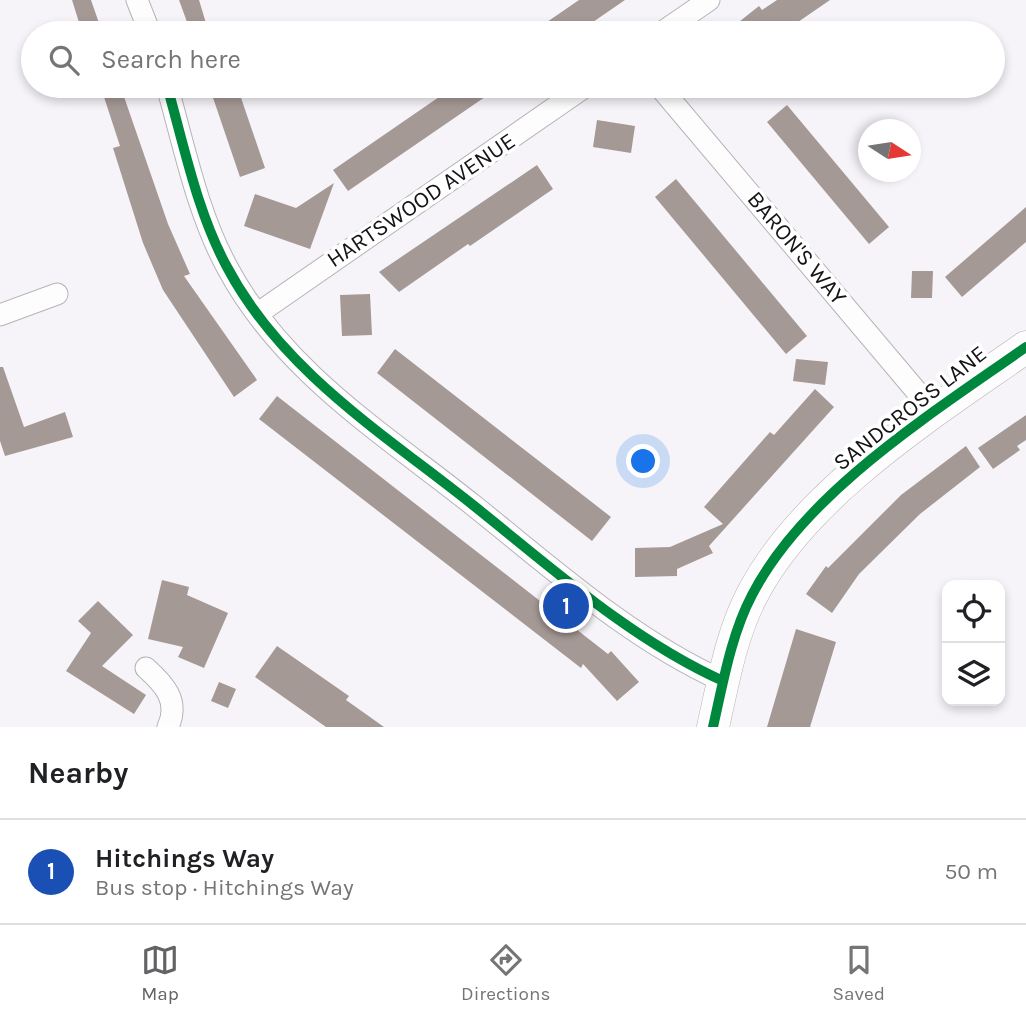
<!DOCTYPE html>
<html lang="en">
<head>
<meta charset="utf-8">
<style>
	:root { --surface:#fff; --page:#f2f2f2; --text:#202124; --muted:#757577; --line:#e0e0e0; --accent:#636265 }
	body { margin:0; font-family:Karla,sans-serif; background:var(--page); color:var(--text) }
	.controls { position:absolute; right:21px; bottom:21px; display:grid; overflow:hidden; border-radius:14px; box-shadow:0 4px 10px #0003 }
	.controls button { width:63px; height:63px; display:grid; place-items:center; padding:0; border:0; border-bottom:2px solid var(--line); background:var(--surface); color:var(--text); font:35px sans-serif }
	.compass { position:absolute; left:858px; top:119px; width:63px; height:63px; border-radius:50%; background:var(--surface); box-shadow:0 4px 10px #0003; rotate:102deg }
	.you { position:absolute; left:644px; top:462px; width:24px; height:24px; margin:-18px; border:5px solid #fff; border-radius:50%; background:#1a73e8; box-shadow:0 0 0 10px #1a73e833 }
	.badge { display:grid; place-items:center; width:46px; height:46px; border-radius:50%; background:var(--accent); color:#fff; font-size:23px; font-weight:700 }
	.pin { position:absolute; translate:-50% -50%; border:4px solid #fff; box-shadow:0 2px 7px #0006 }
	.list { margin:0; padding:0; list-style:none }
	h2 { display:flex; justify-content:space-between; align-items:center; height:91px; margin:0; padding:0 28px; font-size:30px }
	h2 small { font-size:23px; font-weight:400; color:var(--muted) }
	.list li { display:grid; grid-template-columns:46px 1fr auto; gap:21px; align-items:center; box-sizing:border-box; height:105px; padding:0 28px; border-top:2px solid var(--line) }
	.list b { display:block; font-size:26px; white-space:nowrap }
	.list p { margin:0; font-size:23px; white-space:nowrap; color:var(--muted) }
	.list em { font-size:23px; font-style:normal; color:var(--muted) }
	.icon { flex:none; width:38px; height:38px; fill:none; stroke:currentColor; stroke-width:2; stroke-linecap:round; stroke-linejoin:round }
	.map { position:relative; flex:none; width:1026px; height:727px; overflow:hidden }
	.search { position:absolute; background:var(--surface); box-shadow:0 4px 10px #0003; left:21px; right:21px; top:21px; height:77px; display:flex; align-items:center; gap:18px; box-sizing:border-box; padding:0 24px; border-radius:38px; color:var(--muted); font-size:26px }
	.sheet { height:196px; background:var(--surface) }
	nav { display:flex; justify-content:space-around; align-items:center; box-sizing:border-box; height:98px; border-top:2px solid var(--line); background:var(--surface); font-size:19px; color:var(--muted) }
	nav a { display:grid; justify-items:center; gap:4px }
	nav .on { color:var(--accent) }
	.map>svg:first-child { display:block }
	.building { fill:#a59995 }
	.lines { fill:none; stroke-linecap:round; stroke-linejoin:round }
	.street-casing { stroke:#b5b3b6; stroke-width:23 }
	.secondary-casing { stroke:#b5b3b6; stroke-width:33 }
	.street { stroke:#fefdfe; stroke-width:21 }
	.secondary { stroke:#fefdfe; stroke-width:32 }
	.cycleway-casing { stroke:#fff; stroke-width:15 }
	.cycleway { stroke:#00873e; stroke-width:10 }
	.labels { text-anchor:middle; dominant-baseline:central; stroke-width:7; stroke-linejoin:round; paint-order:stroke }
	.street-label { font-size:23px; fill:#141315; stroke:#fff }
</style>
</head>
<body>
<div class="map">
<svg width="1026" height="727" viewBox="0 0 1026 727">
	<rect width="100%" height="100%" fill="#f6f4f9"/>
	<path class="building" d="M 72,0 L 91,0 L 100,26 L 82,32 Z
		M 179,0 L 199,0 L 209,33 L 191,33 Z
		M 579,0 L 625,0 L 577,33 L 531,33 Z
		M 777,0 L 830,0 L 782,33 L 725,33 L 759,6 L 762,10 Z
		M 221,86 L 237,86 L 265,168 L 240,177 L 210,89 Z
		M 455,86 L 501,86 L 348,191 L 333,170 Z
		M 121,88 L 168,224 L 190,274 L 184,276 L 257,380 L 234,397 L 163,290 L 143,243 L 113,148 L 120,146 L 103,94 Z
		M 787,105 L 889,227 L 869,244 L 767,122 Z
		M 597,120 L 635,126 L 631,153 L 593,147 Z
		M 537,165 L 553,189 L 470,246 L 468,244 L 399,292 L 379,272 Z
		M 676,179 L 807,336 L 786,354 L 655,197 Z
		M 334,183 L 310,249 L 244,226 L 255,194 L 296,208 Z
		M 1026,207 L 1026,242 L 962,297 L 945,277 Z
		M 912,271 L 933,271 L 932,298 L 911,298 Z
		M 370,294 L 372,335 L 342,336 L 340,295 Z
		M 395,349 L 611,517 L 592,541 L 377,373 Z
		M 796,359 L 828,362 L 825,385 L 793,381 Z
		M 0,367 L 3,367 L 24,427 L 65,412 L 73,437 L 5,456 L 0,441 Z
		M 815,389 L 834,407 L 709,546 L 713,553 L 677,569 L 677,576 L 635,577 L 635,548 L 670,547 L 723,524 L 704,507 L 770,432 L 774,435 Z
		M 277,396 L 608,654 L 611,651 L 639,682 L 617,701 L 583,664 L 581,668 L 259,419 Z
		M 1026,415 L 1026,440 L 1017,446 L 1020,450 L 993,469 L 978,448 Z
		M 966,446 L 980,467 L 920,514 L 859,574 L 832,613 L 806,594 L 826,566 L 828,568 L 901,495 Z
		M 162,580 L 189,587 L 187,595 L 228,613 L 204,668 L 178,657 L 183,647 L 148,639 Z
		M 98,601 L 133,635 L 102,666 L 146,695 L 134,714 L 66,671 L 91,633 L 78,621 Z
		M 796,629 L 836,642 L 810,727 L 767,727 Z
		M 277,646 L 349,696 L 346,700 L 384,727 L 326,727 L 255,677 Z
		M 219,682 L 236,689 L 228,708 L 211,701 Z"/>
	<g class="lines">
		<g class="street-casing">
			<path id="street" d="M 137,0 L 150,33
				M 661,33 L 709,0
				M 167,86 C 184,145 197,212 227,267 C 282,371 384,434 473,505 C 552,568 630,639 723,681
				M 659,86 L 934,412
				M 257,314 L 586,86
				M 0,315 L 57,294
				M 146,668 C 164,684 180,701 168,727"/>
		</g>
		<g class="secondary-casing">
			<path id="secondary" d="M 713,727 C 723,683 731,635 752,595 C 805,492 934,412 1026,347"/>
		</g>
		<use href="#street" class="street"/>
		<use href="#secondary" class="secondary"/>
		<g class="cycleway-casing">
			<path id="cycleway" d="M 167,86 C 184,145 197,212 227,267 C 282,371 384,434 473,505 C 552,568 630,639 723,681
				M 713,727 C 723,683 731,635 752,595 C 805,492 934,412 1026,347"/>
		</g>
		<use href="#cycleway" class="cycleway"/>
	</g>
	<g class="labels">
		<g class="street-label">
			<text transform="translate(421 200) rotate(-34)">HARTSWOOD AVENUE</text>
			<text transform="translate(797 248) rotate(50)">BARON'S WAY</text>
			<text transform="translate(910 408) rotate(-38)">SANDCROSS LANE</text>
		</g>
	</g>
</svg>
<div class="controls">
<button><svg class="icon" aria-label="locate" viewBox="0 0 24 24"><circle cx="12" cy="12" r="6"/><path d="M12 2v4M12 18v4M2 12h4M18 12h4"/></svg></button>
<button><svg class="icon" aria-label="layers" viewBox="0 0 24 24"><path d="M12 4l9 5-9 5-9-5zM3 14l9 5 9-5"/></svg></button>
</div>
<svg class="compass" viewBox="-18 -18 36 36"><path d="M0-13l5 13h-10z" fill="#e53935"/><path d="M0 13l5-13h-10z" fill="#757577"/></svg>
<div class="you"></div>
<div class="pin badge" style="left:566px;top:606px;background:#1a4fb4">1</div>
<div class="search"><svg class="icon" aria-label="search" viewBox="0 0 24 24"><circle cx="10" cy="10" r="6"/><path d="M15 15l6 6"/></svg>Search here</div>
</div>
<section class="sheet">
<h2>Nearby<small></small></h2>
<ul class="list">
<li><span class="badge" style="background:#1a4fb4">1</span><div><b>Hitchings Way</b><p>Bus stop · Hitchings Way</p></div><em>50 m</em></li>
</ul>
</section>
<nav>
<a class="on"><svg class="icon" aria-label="map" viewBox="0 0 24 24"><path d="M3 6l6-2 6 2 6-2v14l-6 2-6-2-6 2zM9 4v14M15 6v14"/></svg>Map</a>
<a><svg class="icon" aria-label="directions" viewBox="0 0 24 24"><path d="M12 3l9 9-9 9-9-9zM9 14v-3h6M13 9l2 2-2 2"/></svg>Directions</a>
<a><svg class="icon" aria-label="saved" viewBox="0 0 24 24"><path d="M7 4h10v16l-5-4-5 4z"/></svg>Saved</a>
</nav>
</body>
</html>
